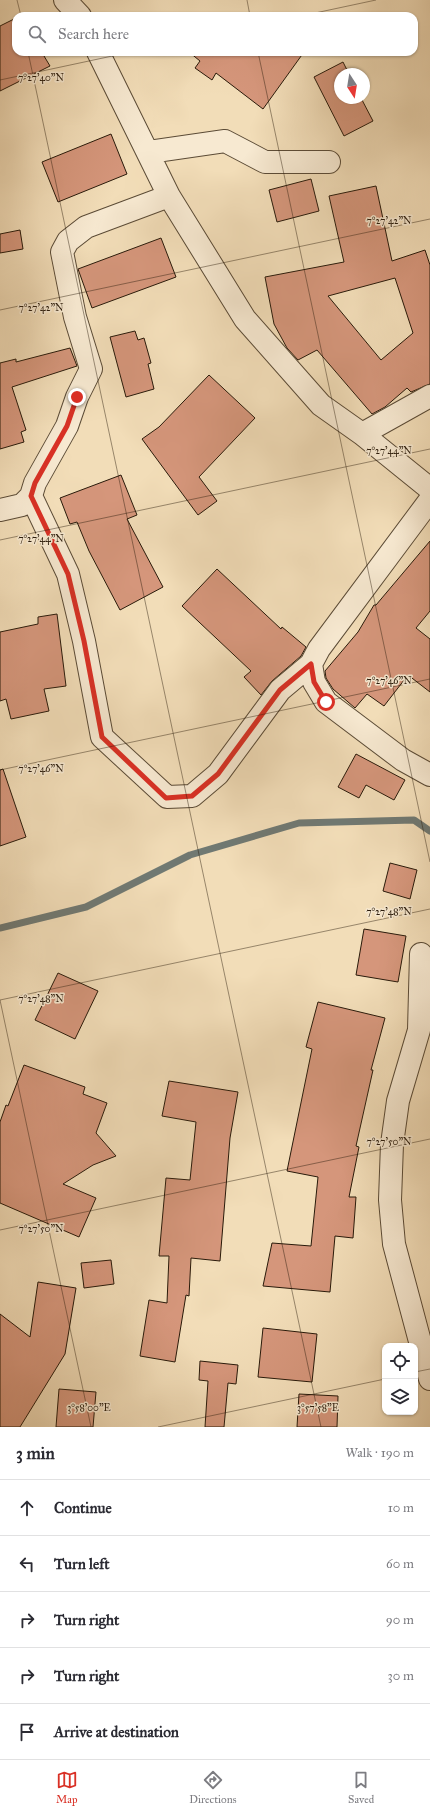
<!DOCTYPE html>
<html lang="en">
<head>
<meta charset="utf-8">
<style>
	:root { --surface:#fff; --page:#f2f2f3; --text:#2b2b33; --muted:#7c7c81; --line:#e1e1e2; --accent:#d93025 }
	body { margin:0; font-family:"IM FELL Great Primer",serif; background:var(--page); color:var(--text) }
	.controls { position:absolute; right:12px; bottom:12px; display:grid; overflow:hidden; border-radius:8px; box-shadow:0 1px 3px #0004 }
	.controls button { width:36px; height:36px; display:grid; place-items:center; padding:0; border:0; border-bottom:1px solid var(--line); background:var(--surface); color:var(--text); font:20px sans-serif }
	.compass { position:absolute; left:334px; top:68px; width:36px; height:36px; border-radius:50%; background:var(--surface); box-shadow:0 1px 3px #0004; rotate:168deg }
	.stop { position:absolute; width:12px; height:12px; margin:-9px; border:3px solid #d93025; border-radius:50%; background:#fff }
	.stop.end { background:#d93025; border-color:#fff; box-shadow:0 1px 4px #0008 }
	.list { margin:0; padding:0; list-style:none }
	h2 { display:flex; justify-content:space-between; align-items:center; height:52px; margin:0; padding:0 16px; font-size:17px }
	h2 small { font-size:13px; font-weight:400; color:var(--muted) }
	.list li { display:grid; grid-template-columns:26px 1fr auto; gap:12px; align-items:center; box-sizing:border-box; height:56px; padding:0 16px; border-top:1px solid var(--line) }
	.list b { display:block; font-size:15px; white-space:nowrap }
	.list em { font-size:13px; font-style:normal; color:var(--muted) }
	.icon { flex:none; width:22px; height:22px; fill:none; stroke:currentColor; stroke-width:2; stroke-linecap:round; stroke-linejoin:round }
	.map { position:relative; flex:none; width:430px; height:1427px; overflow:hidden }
	.search { position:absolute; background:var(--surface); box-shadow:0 1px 3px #0004; left:12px; right:12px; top:12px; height:44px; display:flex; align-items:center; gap:10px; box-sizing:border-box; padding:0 14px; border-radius:12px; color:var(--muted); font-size:15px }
	.sheet { height:332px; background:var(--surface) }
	nav { display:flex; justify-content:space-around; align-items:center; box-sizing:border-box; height:56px; border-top:1px solid var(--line); background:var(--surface); font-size:11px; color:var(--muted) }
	nav a { display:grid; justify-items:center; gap:2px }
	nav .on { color:var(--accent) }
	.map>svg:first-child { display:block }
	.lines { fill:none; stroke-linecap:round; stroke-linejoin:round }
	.stream { stroke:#707973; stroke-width:7 }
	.building { fill:#d5967b; stroke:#291a0a; fill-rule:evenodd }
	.street-casing { stroke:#5b4b36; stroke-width:24 }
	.street { stroke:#f7e9d1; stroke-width:22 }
	.route { stroke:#d93025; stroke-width:5 }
	.ticks { fill:none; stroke:#291a0a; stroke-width:1; stroke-opacity:0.45 }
	.ticks-label { font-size:10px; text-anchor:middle; fill:#291a0a; stroke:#f7e9d1; stroke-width:3; stroke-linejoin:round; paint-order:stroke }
</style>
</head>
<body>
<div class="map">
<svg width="430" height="1427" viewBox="0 0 430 1427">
	<rect width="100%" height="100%" fill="#f2ddb8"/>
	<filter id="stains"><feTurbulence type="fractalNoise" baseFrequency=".005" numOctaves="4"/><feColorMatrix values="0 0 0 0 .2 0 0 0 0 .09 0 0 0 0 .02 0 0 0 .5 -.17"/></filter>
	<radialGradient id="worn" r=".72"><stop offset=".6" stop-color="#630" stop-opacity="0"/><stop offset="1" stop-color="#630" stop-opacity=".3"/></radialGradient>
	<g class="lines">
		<path class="stream" d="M 0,928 L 86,907 L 190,855 L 299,823 L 414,820 L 430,831"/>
	</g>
	<path class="building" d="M 16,18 L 16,52 L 51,52 L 44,56 L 50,66 L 0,91 L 0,26 Z
		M 189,52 L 304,52 L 263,109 L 216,73 L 212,80 L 195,68 L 200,61 Z
		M 343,62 L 349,74 L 340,74 L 340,98 L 361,98 L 373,121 L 344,136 L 314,77 Z
		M 111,134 L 127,174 L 58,202 L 42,162 Z
		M 311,179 L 319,211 L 277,222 L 269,190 Z
		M 376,186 L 392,261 L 425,250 L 430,265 L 430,384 L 411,392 L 407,388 L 385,407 L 372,414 L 317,350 L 298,360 L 287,348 L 274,324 L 265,277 L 344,262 L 329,196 ZM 395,278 L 413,333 L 381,360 L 328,296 Z
		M 20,230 L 23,249 L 0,253 L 0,234 Z
		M 161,238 L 176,277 L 92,308 L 78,269 Z
		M 135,331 L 138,340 L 144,338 L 151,363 L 148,364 L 154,389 L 126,397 L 110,337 Z
		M 70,348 L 77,366 L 12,387 L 26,430 L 21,432 L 24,442 L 0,449 L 0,363 L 16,359 L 16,362 Z
		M 209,375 L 255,418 L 199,477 L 217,501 L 198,515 L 142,439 L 159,427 Z
		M 121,475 L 137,515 L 127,519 L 163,587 L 120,610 L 89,551 L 77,522 L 70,524 L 60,498 Z
		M 430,541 L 430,611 L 416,628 L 430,639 L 430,692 L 408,675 L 384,706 L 367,694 L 355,708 L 333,689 L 326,678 L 325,671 L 358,632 L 374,605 L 376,605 Z
		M 217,569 L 281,629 L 282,627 L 306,647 L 301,656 L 272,681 L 261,695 L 244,677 L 251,671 L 182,606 Z
		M 57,614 L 66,686 L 44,689 L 49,711 L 11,719 L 6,699 L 0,701 L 0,632 L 38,624 L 38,617 Z
		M 356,754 L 405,780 L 394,800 L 366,785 L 359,798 L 338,787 Z
		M 3,769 L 26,837 L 0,846 L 0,770 Z
		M 390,863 L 417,870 L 410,899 L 383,891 Z
		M 364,929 L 406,936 L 398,982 L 356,975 Z
		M 58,973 L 98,991 L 75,1039 L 35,1020 Z
		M 318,1002 L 385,1018 L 371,1070 L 373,1070 L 356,1146 L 359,1147 L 349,1197 L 356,1197 L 353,1238 L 335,1236 L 330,1292 L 263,1286 L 272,1243 L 311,1246 L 318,1177 L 287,1171 L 312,1049 L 306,1047 Z
		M 24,1065 L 85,1087 L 83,1094 L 107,1103 L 96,1133 L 116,1156 L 93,1165 L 63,1184 L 96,1198 L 79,1237 L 0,1203 L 0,1122 L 6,1105 L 8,1106 Z
		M 169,1081 L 238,1092 L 230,1138 L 220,1261 L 191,1258 L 189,1296 L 186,1295 L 175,1362 L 140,1356 L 149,1300 L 167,1303 L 169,1256 L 159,1256 L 166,1178 L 190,1180 L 196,1122 L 162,1116 Z
		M 111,1260 L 114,1284 L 84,1288 L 81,1263 Z
		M 38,1282 L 76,1288 L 65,1354 L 20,1427 L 0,1427 L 0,1314 L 30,1337 Z
		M 263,1328 L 317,1334 L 312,1382 L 258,1377 Z
		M 200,1361 L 238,1365 L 236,1384 L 228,1383 L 224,1427 L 205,1427 L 208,1381 L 199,1380 Z
		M 59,1389 L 96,1392 L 93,1427 L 56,1427 Z
		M 299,1394 L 338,1396 L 337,1427 L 297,1427 Z"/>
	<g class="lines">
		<g class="street-casing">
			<path id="street" d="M 65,0 L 80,16
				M 98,52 L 169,196 L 245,319 L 321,405 L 362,434 L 430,489
				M 149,152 L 225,141 L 265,162 L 329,162
				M 362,434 L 430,396
				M 31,496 L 68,574 L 84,641 L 102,737 L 167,797 L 192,796 L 218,774 L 280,690 L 311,664
				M 430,500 L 319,649 L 311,664 L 314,682 L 326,702 L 403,760 L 430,775
				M 0,510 L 22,505 L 31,496 L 35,483 L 67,426 L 77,397 L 91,369 L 75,317 L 62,252 L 68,241 L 86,227 L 169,196
				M 421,954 L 419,1030 L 398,1101 L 392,1144 L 390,1200 L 394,1244 L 430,1379"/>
		</g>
		<use href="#street" class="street"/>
	</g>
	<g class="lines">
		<path class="route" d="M 77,397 L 67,426 L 35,483 L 31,496 L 68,574 L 84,641 L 102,737 L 166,798 L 192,796 L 218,774 L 280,690 L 311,664 L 314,682 L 326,702"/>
	</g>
	<path class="ticks" d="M 17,0 L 21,16M 247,0 L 250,16M 301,16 L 376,0M 28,52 L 321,1427M 258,52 L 430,862M 0,80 L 131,52M 0,310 L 430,219M 0,540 L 430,449M 0,770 L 430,679M 0,1000 L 91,1427M 0,1000 L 430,909M 0,1230 L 430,1139M 415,1372 L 430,1369M 158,1427 L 385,1379"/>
	<g class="ticks-label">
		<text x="41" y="81">7°27'40"N</text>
		<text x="389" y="224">7°27'42"N</text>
		<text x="41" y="311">7°27'42"N</text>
		<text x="389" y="454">7°27'44"N</text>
		<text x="41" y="542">7°27'44"N</text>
		<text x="389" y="684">7°27'46"N</text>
		<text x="41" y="772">7°27'46"N</text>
		<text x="389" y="915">7°27'48"N</text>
		<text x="41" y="1002">7°27'48"N</text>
		<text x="389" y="1145">7°27'50"N</text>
		<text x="41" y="1232">7°27'50"N</text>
		<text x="89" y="1411">3°58'00"E</text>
		<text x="318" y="1411">3°57'58"E</text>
	</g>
	<rect width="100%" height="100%" filter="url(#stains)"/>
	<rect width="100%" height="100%" fill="url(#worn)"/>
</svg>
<div class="controls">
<button><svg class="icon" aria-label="locate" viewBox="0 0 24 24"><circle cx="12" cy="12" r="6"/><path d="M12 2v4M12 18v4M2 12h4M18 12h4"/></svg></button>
<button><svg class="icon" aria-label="layers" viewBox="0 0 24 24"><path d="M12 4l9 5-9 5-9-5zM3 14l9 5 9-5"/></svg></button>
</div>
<svg class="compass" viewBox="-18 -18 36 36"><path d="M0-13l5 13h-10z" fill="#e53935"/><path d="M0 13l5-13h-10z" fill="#7c7c81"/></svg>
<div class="stop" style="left:326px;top:702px"></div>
<div class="stop end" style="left:77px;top:397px"></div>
<div class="search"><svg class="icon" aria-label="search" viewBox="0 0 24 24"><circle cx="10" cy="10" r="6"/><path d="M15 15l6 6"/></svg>Search here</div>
</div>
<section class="sheet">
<h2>3 min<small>Walk · 190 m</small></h2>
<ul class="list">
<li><svg class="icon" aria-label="ahead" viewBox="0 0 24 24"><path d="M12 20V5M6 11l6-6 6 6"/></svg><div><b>Continue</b></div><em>10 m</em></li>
<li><svg class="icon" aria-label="left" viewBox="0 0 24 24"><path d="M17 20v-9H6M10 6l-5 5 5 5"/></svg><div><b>Turn left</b></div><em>60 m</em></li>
<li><svg class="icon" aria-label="right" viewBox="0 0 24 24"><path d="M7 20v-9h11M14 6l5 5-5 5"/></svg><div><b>Turn right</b></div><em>90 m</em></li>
<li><svg class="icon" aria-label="right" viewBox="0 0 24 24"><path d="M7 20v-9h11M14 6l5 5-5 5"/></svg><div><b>Turn right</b></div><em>30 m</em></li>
<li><svg class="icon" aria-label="arrive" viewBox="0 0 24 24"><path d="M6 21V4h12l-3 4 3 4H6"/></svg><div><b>Arrive at destination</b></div></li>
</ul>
</section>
<nav>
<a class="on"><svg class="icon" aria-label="map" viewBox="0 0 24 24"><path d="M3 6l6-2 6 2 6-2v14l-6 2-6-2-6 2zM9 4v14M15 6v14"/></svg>Map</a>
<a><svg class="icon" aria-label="directions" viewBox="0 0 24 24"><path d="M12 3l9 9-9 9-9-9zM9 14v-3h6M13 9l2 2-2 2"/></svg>Directions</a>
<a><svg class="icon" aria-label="saved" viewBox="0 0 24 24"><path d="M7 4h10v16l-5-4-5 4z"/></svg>Saved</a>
</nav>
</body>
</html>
